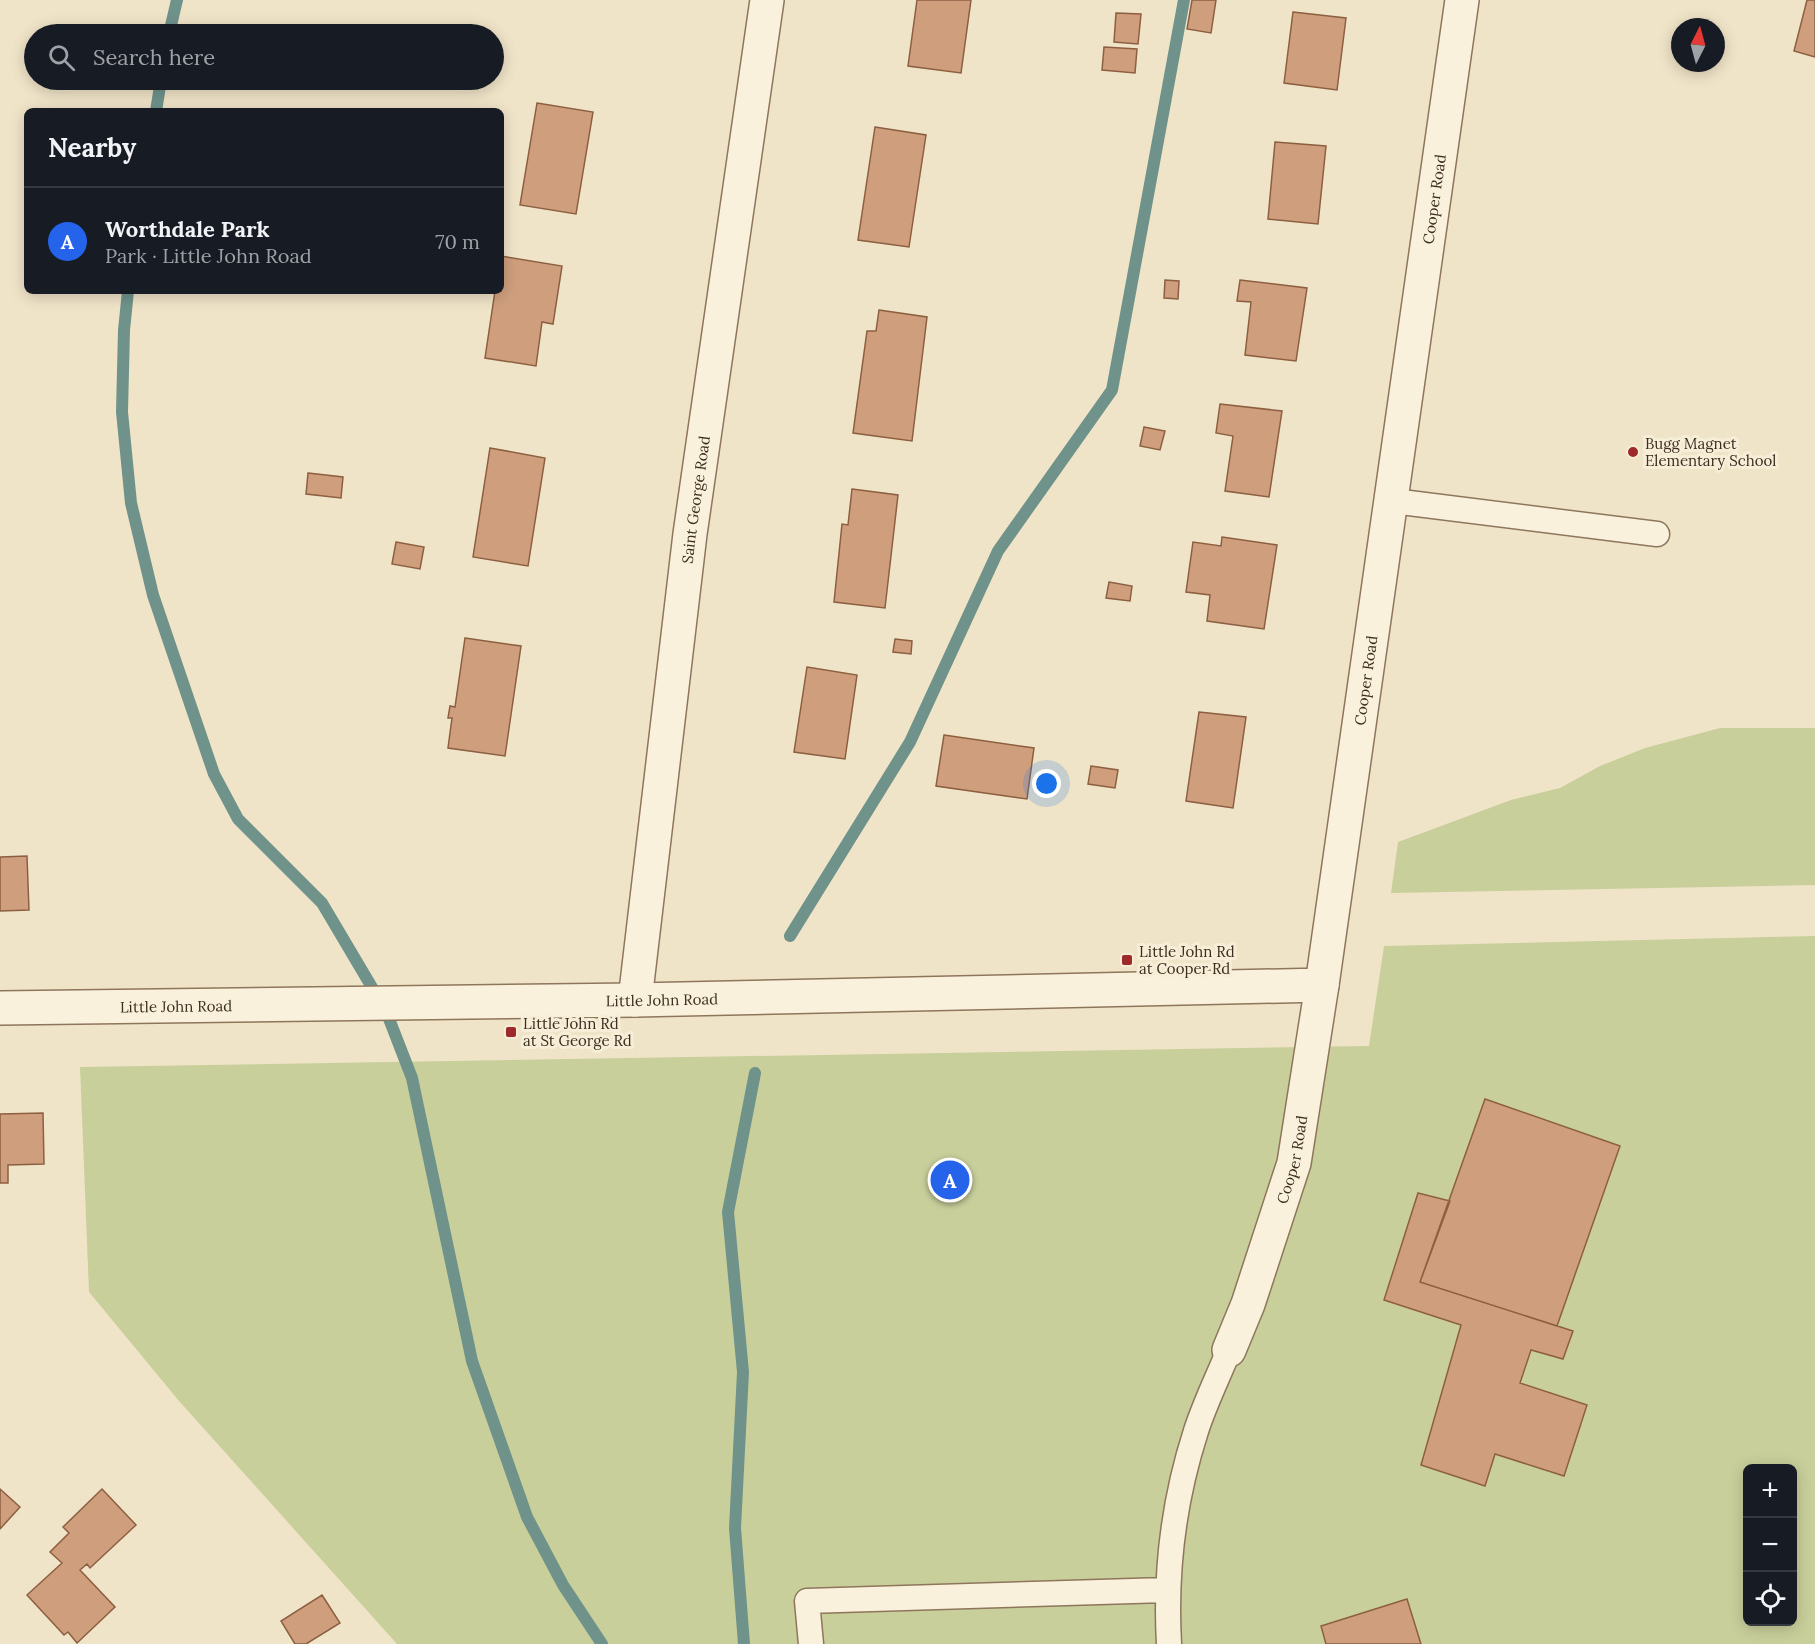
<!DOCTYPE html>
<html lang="en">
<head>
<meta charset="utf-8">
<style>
	:root { --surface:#171b24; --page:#242831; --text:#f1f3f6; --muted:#9ea1a6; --line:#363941; --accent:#2563eb }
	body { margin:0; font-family:Lora,serif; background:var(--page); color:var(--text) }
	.controls { position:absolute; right:18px; bottom:18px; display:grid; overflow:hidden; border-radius:9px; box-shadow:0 3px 15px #0003 }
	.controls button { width:54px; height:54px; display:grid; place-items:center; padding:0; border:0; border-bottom:2px solid var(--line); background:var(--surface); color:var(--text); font:30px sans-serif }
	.compass { position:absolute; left:1671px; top:18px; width:54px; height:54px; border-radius:50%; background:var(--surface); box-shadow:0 3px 15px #0003; rotate:6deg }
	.you { position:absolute; left:1047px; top:784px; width:21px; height:21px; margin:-15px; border:4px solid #fff; border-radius:50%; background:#1a73e8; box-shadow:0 0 0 9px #1a73e833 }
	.badge { display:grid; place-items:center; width:39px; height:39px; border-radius:50%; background:var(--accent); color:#fff; font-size:20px; font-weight:700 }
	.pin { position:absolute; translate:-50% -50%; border:3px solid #fff; box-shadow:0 2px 6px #0006 }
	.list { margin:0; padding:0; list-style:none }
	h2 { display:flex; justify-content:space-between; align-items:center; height:78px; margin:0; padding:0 24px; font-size:26px }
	h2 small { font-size:20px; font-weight:400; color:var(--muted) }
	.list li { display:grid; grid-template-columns:39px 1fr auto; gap:18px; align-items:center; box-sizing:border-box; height:108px; padding:0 24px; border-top:2px solid var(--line) }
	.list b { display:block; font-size:22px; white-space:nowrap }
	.list p { margin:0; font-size:20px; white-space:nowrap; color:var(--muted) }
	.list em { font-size:20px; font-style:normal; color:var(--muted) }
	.icon { flex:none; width:33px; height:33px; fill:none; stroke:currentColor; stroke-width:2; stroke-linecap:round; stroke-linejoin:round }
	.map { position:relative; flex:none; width:1815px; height:1644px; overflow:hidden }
	.search { position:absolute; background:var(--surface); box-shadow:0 3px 15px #0003; left:24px; top:24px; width:480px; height:66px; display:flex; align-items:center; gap:15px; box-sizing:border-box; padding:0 21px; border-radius:33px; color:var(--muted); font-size:22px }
	.panel { position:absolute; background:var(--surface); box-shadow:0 3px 15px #0003; left:24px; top:108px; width:480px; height:186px; border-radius:9px }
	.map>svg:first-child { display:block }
	.green { fill:#c9cf9b; fill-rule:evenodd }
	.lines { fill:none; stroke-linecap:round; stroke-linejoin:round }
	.stream { stroke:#6f938a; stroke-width:12 }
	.building { fill:#cf9f7d; stroke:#8d5f41; stroke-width:1.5 }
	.service-casing { stroke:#8d765c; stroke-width:27 }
	.minor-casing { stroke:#8d765c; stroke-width:36 }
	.tertiary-casing { stroke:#8d765c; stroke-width:36 }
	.service { stroke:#faf1dc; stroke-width:24 }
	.minor { stroke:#faf1dc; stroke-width:33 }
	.tertiary { stroke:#faf1dc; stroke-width:33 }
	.poi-dot { fill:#9e2a2b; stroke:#f7eed8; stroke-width:2 }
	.labels { text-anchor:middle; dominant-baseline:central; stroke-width:6; stroke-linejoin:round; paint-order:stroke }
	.street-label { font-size:15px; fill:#3d2e20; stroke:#f7eed8 }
	.poi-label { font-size:15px; fill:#3d2e20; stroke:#f7eed8; text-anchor:start }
</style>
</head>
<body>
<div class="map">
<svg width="1815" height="1644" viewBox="0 0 1815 1644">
	<rect width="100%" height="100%" fill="#f0e4c8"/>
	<path class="green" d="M 1720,728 L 1815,728 L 1815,885 L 1391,893 L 1398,842 L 1511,800 L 1560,788 L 1600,766 L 1645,748 Z
		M 1815,936 L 1815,1644 L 397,1644 L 179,1401 L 89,1292 L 80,1067 L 1369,1046 L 1384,946 ZM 1748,1468 L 1792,1468 L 1792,1622 L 1748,1622 Z"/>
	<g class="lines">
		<path class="stream" d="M 169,34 L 177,0
			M 156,111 L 161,80
			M 128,291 L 124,330 L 122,412 L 131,503 L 153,595 L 214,774 L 238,819 L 322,903 L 386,1011 L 412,1078 L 472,1361 L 527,1517 L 563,1585 L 602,1644
			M 790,936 L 910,742 L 998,551 L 1112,390 L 1184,0
			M 744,1644 L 735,1528 L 743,1372 L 728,1212 L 755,1073"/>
	</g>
	<path class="building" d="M 917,0 L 971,0 L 961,73 L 908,66 Z
		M 1192,0 L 1216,0 L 1211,33 L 1187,29 Z
		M 1807,0 L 1815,0 L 1815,57 L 1794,51 Z
		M 1293,12 L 1346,18 L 1337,90 L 1284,83 Z
		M 1116,13 L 1141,14 L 1138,44 L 1114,42 Z
		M 1104,47 L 1137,49 L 1135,73 L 1102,70 Z
		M 537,103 L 593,112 L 576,214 L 520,205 Z
		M 875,127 L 926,135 L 909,247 L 858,240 Z
		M 1275,142 L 1326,146 L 1318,224 L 1268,219 Z
		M 501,256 L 562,266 L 553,324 L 542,322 L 536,366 L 485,358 L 495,291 L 501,291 Z
		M 1165,280 L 1179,281 L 1178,299 L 1164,298 Z
		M 1240,280 L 1307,288 L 1296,361 L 1245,355 L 1251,302 L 1237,301 Z
		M 879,310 L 927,317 L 912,441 L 853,433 L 867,331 L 876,331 Z
		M 1220,404 L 1282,411 L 1269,497 L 1225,491 L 1233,436 L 1216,433 Z
		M 1144,427 L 1165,431 L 1160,450 L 1140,446 Z
		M 490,448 L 545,458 L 528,566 L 473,557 Z
		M 308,473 L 343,477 L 341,498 L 306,494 Z
		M 852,489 L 898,495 L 885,608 L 834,602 L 842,524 L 848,525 Z
		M 1222,537 L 1277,545 L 1264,629 L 1207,621 L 1210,595 L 1186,592 L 1193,542 L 1221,546 Z
		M 396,542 L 424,547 L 420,569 L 392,564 Z
		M 1109,582 L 1132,586 L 1130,601 L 1106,598 Z
		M 465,638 L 521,646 L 505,756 L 448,748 L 452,718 L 448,718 L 450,706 L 455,707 Z
		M 895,639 L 912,641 L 911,654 L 893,652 Z
		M 807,667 L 857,675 L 845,759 L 794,752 Z
		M 1199,712 L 1246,717 L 1233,808 L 1186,801 Z
		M 944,735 L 1034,748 L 1027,799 L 936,786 Z
		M 1091,766 L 1118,770 L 1115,788 L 1088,784 Z
		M 27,856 L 29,910 L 0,911 L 0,857 Z
		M 1485,1099 L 1620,1146 L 1557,1326 L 1420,1282 Z
		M 43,1113 L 44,1164 L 8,1165 L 8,1183 L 0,1183 L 0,1114 Z
		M 1418,1193 L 1450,1201 L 1420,1282 L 1573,1331 L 1563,1359 L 1531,1350 L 1520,1383 L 1587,1405 L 1564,1476 L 1495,1454 L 1485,1486 L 1421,1465 L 1461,1325 L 1384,1300 Z
		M 0,1489 L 20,1507 L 0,1529 Z
		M 102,1489 L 136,1525 L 90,1568 L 87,1564 L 80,1570 L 115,1607 L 77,1643 L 68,1632 L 64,1635 L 27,1595 L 62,1563 L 50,1552 L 69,1533 L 63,1527 Z
		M 322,1595 L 340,1623 L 306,1644 L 295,1644 L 281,1621 Z
		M 1407,1599 L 1421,1644 L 1326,1644 L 1321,1626 Z"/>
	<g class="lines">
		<g class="service-casing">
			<path id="service" d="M 1393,501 L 1657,534
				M 811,1644 L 807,1601 L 1166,1590
				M 1169,1644 C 1165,1573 1174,1499 1196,1431 C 1205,1403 1218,1377 1229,1350"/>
		</g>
		<g class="minor-casing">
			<g id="minor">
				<path id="s1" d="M 635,1000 L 690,534 L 767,0"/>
				<path id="s2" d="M 1229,1350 L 1248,1304 L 1294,1163 L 1322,985"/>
			</g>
		</g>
		<g class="tertiary-casing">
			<g id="tertiary">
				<path id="s3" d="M 0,1008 L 635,1000 L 1322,985 L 1462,0"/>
			</g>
		</g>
		<use href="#service" class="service"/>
		<use href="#minor" class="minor"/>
		<use href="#tertiary" class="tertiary"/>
	</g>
	<g class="poi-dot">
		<circle cx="1633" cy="452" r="6"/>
		<rect x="1121" y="954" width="12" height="12" rx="3"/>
		<rect x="505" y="1026" width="12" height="12" rx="3"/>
	</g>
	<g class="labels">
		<g class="street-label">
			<text stroke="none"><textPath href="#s3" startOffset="2116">Cooper Road</textPath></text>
			<text stroke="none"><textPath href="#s1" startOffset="504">Saint George Road</textPath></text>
			<text stroke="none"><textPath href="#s3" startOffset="1630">Cooper Road</textPath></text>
			<text stroke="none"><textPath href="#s3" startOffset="662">Little John Road</textPath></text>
			<text stroke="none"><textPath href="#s3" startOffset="176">Little John Road</textPath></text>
			<text stroke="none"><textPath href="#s2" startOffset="201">Cooper Road</textPath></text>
		</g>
		<g class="poi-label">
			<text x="1645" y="443">Bugg Magnet<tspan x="1645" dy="17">Elementary School</tspan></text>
			<text x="1139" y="951">Little John Rd<tspan x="1139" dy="17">at Cooper Rd</tspan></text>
			<text x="523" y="1023">Little John Rd<tspan x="523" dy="17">at St George Rd</tspan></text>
		</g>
	</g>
</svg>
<div class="controls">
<button>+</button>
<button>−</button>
<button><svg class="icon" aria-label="locate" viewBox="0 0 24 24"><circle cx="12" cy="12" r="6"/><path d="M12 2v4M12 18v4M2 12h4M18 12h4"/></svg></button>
</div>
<svg class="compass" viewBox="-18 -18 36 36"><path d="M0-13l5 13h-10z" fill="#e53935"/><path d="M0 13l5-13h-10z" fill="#9ea1a6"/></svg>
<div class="you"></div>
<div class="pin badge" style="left:950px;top:1180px">A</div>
<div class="search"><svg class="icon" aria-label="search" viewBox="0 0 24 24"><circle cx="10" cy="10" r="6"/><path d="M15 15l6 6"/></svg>Search here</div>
<section class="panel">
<h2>Nearby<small></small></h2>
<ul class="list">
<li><span class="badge">A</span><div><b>Worthdale Park</b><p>Park · Little John Road</p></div><em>70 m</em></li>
</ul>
</section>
</div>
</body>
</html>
